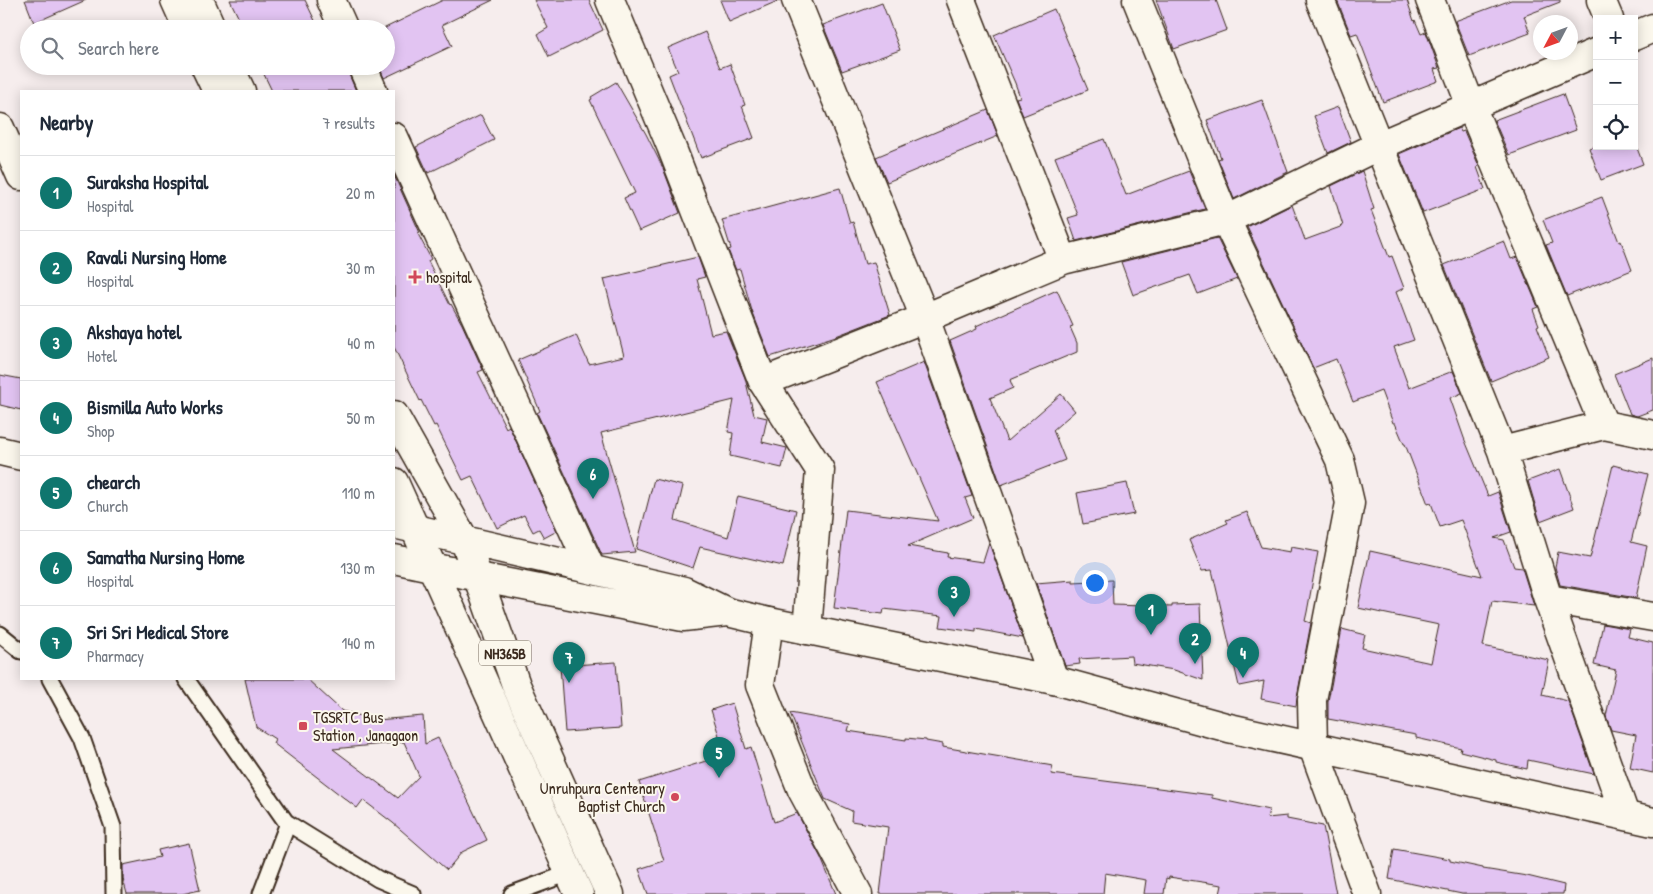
<!DOCTYPE html>
<html lang="en">
<head>
<meta charset="utf-8">
<style>
	:root { --surface:#fff; --page:#f2f2f3; --text:#1f2937; --muted:#747a83; --line:#e0e1e3; --accent:#0f766e }
	body { margin:0; font-family:"Patrick Hand",sans-serif; background:var(--page); color:var(--text) }
	.controls { position:absolute; right:15px; top:15px; display:grid; overflow:hidden; border-radius:0px; box-shadow:0 2px 12px #0003 }
	.controls button { width:45px; height:45px; display:grid; place-items:center; padding:0; border:0; border-bottom:1px solid var(--line); background:var(--surface); color:var(--text); font:25px sans-serif }
	.compass { position:absolute; left:1533px; top:15px; width:45px; height:45px; border-radius:50%; background:var(--surface); box-shadow:0 2px 12px #0003; rotate:229deg }
	.you { position:absolute; left:1094px; top:582px; width:18px; height:18px; margin:-12px; border:4px solid #fff; border-radius:50%; background:#1a73e8; box-shadow:0 0 0 8px #1a73e833 }
	.badge { display:grid; place-items:center; width:32px; height:32px; border-radius:50%; background:var(--accent); color:#fff; font-size:16px; font-weight:700 }
	.pin { position:absolute; translate:-50% -41px; filter:drop-shadow(0 1px 2px #0008) }
	.pin::after { content:''; position:absolute; top:26px; width:18px; height:15px; background:inherit; clip-path:polygon(0 0,100% 0,50% 100%) }
	.list { margin:0; padding:0; list-style:none }
	h2 { display:flex; justify-content:space-between; align-items:center; height:65px; margin:0; padding:0 20px; font-size:21px }
	h2 small { font-size:16px; font-weight:400; color:var(--muted) }
	.list li { display:grid; grid-template-columns:32px 1fr auto; gap:15px; align-items:center; box-sizing:border-box; height:75px; padding:0 20px; border-top:1px solid var(--line) }
	.list b { display:block; font-size:19px; white-space:nowrap }
	.list p { margin:0; font-size:16px; white-space:nowrap; color:var(--muted) }
	.list em { font-size:16px; font-style:normal; color:var(--muted) }
	.icon { flex:none; width:28px; height:28px; fill:none; stroke:currentColor; stroke-width:2; stroke-linecap:round; stroke-linejoin:round }
	.map { position:relative; flex:none; width:1653px; height:894px; overflow:hidden }
	.search { position:absolute; background:var(--surface); box-shadow:0 2px 12px #0003; left:20px; top:20px; width:375px; height:55px; display:flex; align-items:center; gap:12px; box-sizing:border-box; padding:0 18px; border-radius:28px; color:var(--muted); font-size:19px }
	.panel { position:absolute; background:var(--surface); box-shadow:0 2px 12px #0003; left:20px; top:90px; width:375px; height:590px; border-radius:0px }
	.map>svg:first-child { display:block }
	.building { fill:#e2c4f2; stroke:#3b2a1e; fill-rule:evenodd }
	.lines { fill:none; stroke-linecap:round; stroke-linejoin:round }
	.service-casing { stroke:#3b2a1e; stroke-width:19 }
	.minor-casing { stroke:#3b2a1e; stroke-width:31 }
	.primary-casing { stroke:#3b2a1e; stroke-width:31 }
	.trunk-casing { stroke:#3b2a1e; stroke-width:31 }
	.service { stroke:#fbf7ec; stroke-width:15 }
	.minor { stroke:#fbf7ec; stroke-width:28 }
	.primary { stroke:#fbf7ec; stroke-width:28 }
	.trunk { stroke:#fbf7ec; stroke-width:28 }
	.poi-dot { fill:#d1495b; stroke:#fbf7ec; stroke-width:2 }
	.labels { text-anchor:middle; dominant-baseline:central; stroke-width:4; stroke-linejoin:round; paint-order:stroke }
	.shield { fill:#fbf7ec; stroke:#75685c; stroke-width:1 }
	.shield-label { font-size:15px; font-weight:bold; fill:#3b2a1e }
	.poi-label { font-size:16px; fill:#3b2a1e; stroke:#fbf7ec; text-anchor:start }
</style>
</head>
<body>
<div class="map">
<svg width="1653" height="894" viewBox="0 0 1653 894">
	<rect width="100%" height="100%" fill="#f6eded"/>
	<filter id="ink" filterUnits="userSpaceOnUse"><feTurbulence type="fractalNoise" baseFrequency=".02" numOctaves="2"/><feDisplacementMap in="SourceGraphic" scale="10" xChannelSelector="R" yChannelSelector="G"/><feConvolveMatrix kernelMatrix="1 2 1 2 8 2 1 2 1" color-interpolation-filters="sRGB"/></filter>
	<g filter="url(#ink)">
		<path class="building" d="M 25,0 L 86,0 L 34,23 Z
			M 230,0 L 305,0 L 319,29 L 244,29 Z
			M 443,0 L 493,0 L 442,25 L 452,46 L 384,78 L 379,66 L 386,66 L 386,29 L 383,29 Z
			M 534,0 L 589,0 L 603,30 L 549,57 L 538,34 L 548,28 Z
			M 720,0 L 780,0 L 729,22 Z
			M 1156,0 L 1216,0 L 1227,30 L 1174,49 Z
			M 1337,0 L 1407,0 L 1414,21 L 1415,20 L 1421,34 L 1426,32 L 1439,68 L 1434,69 L 1438,81 L 1383,102 L 1357,33 L 1351,35 Z
			M 1511,0 L 1560,0 L 1560,2 L 1524,16 L 1530,33 L 1469,56 L 1455,21 Z
			M 882,3 L 900,50 L 842,71 L 823,25 Z
			M 1054,9 L 1088,90 L 1023,116 L 1016,98 L 1020,97 L 1015,83 L 994,35 Z
			M 705,32 L 720,68 L 730,64 L 745,105 L 742,106 L 754,138 L 701,158 L 669,75 L 678,71 L 668,48 Z
			M 260,66 L 347,66 L 348,72 L 356,91 L 272,91 Z
			M 616,82 L 646,134 L 663,168 L 680,213 L 639,231 L 624,198 L 635,193 L 590,100 L 592,99 L 591,97 Z
			M 1563,94 L 1576,130 L 1509,155 L 1494,120 Z
			M 1262,100 L 1288,172 L 1234,199 L 1218,159 L 1221,158 L 1207,120 Z
			M 1338,107 L 1351,142 L 1328,153 L 1314,116 Z
			M 988,110 L 998,136 L 887,182 L 876,157 Z
			M 481,115 L 494,140 L 428,173 L 416,147 Z
			M 1459,128 L 1461,132 L 1464,131 L 1479,166 L 1477,167 L 1485,189 L 1423,213 L 1399,154 Z
			M 1104,139 L 1126,195 L 1189,171 L 1205,209 L 1076,241 L 1068,218 L 1078,215 L 1055,157 Z
			M 1634,140 L 1643,164 L 1601,180 L 1589,148 L 1597,145 L 1634,146 Z
			M 1362,171 L 1374,209 L 1371,210 L 1389,257 L 1392,256 L 1404,288 L 1396,292 L 1414,340 L 1394,347 L 1409,388 L 1453,371 L 1462,393 L 1450,398 L 1464,438 L 1488,496 L 1498,492 L 1511,532 L 1494,538 L 1504,540 L 1514,567 L 1522,568 L 1534,606 L 1492,601 L 1483,646 L 1549,660 L 1542,695 L 1568,701 L 1594,774 L 1528,760 L 1527,769 L 1496,762 L 1496,760 L 1460,751 L 1461,748 L 1416,738 L 1416,735 L 1328,719 L 1328,701 L 1342,629 L 1365,635 L 1362,648 L 1431,663 L 1439,625 L 1358,608 L 1370,551 L 1482,576 L 1461,520 L 1440,527 L 1431,503 L 1428,504 L 1405,444 L 1404,444 L 1395,423 L 1393,423 L 1381,391 L 1353,402 L 1336,359 L 1313,368 L 1247,227 L 1292,205 L 1305,240 L 1343,226 L 1331,186 Z
			M 394,175 L 420,233 L 418,234 L 431,259 L 428,261 L 450,305 L 451,304 L 462,324 L 483,370 L 478,372 L 506,428 L 509,426 L 557,531 L 544,538 L 539,529 L 533,532 L 524,515 L 497,528 L 472,476 L 463,480 L 436,425 L 434,426 L 421,400 L 420,401 L 394,347 Z
			M 840,188 L 850,223 L 853,222 L 865,264 L 874,262 L 890,315 L 836,336 L 770,357 L 752,311 L 740,269 L 736,270 L 728,250 L 731,249 L 722,220 Z
			M 1602,197 L 1619,242 L 1621,241 L 1632,270 L 1567,296 L 1546,245 L 1552,243 L 1543,220 Z
			M 1217,238 L 1237,279 L 1198,294 L 1190,275 L 1133,295 L 1121,262 Z
			M 1504,241 L 1511,259 L 1517,257 L 1538,307 L 1533,309 L 1539,325 L 1537,326 L 1549,357 L 1491,381 L 1444,265 Z
			M 698,257 L 705,277 L 697,279 L 711,334 L 726,331 L 745,378 L 754,415 L 767,418 L 762,442 L 787,448 L 782,468 L 730,456 L 733,433 L 728,432 L 734,400 L 601,433 L 635,552 L 602,555 L 537,413 L 540,411 L 518,360 L 576,335 L 589,364 L 624,356 L 604,279 Z
			M 1057,290 L 1073,326 L 1070,327 L 1077,343 L 1077,352 L 1010,380 L 1013,388 L 990,398 L 1007,441 L 1061,394 L 1075,411 L 1053,430 L 1065,460 L 1001,485 L 950,341 L 977,329 L 976,326 Z
			M 1653,358 L 1653,410 L 1637,416 L 1630,414 L 1614,374 Z
			M 924,362 L 972,496 L 965,498 L 973,518 L 908,546 L 948,553 L 947,557 L 983,562 L 989,543 L 1023,638 L 976,629 L 976,632 L 940,627 L 942,616 L 884,609 L 883,614 L 834,608 L 846,510 L 938,521 L 877,382 Z
			M 0,375 L 21,379 L 21,410 L 0,405 Z
			M 1613,465 L 1648,474 L 1631,542 L 1647,546 L 1636,598 L 1560,585 L 1555,567 L 1558,552 L 1590,558 Z
			M 1560,469 L 1574,508 L 1540,521 L 1528,481 Z
			M 654,479 L 683,486 L 675,520 L 728,537 L 738,496 L 796,510 L 783,566 L 700,547 L 693,568 L 636,549 Z
			M 1127,483 L 1134,514 L 1083,524 L 1077,493 Z
			M 1247,512 L 1261,547 L 1290,552 L 1291,547 L 1318,552 L 1307,612 L 1305,621 L 1311,623 L 1297,697 L 1296,706 L 1261,699 L 1264,681 L 1239,686 L 1212,570 L 1202,571 L 1189,540 L 1228,523 L 1226,520 Z
			M 1073,580 L 1073,582 L 1112,580 L 1113,605 L 1172,607 L 1172,605 L 1200,604 L 1203,680 L 1174,670 L 1132,663 L 1131,656 L 1079,659 L 1080,664 L 1065,666 L 1036,583 Z
			M 1603,624 L 1630,629 L 1628,637 L 1653,643 L 1653,773 L 1630,768 L 1636,735 L 1611,730 L 1606,716 L 1616,670 L 1594,665 Z
			M 616,662 L 621,728 L 565,732 L 560,666 Z
			M 245,679 L 307,679 L 342,711 L 377,720 L 423,716 L 425,744 L 438,738 L 487,840 L 462,852 L 447,870 L 393,823 L 363,800 L 357,808 L 273,743 L 275,739 L 256,727 ZM 404,742 L 419,776 L 398,798 L 333,749 Z
			M 732,703 L 746,749 L 751,747 L 774,822 L 797,813 L 821,858 L 836,894 L 648,894 L 639,869 L 664,861 L 639,782 L 725,755 L 711,710 Z
			M 790,713 L 850,724 L 848,731 L 906,740 L 906,738 L 926,740 L 926,741 L 943,744 L 943,747 L 1053,766 L 1051,774 L 1212,795 L 1212,798 L 1269,810 L 1267,818 L 1287,816 L 1287,819 L 1323,826 L 1336,894 L 1220,894 L 1222,885 L 1169,877 L 1169,879 L 1166,878 L 1164,894 L 1144,894 L 1146,880 L 1105,873 L 1103,894 L 880,894 L 888,827 L 851,821 L 852,811 L 825,799 Z
			M 189,843 L 200,890 L 182,894 L 127,894 L 123,879 L 123,865 L 160,857 L 158,850 Z
			M 1394,849 L 1450,859 L 1450,861 L 1483,868 L 1483,869 L 1527,876 L 1564,885 L 1563,894 L 1462,894 L 1389,879 Z"/>
		<g class="lines">
			<g class="service-casing">
				<path id="service" d="M 0,634 L 21,651
					M 50,679 L 82,738 L 113,827 L 114,894
					M 186,679 L 286,822 L 378,879 L 413,894
					M 261,894 L 288,823
					M 512,894 L 569,873"/>
			</g>
			<g class="minor-casing">
				<path id="minor" d="M 331,0 L 344,29
					M 610,0 L 671,146 L 763,382 L 925,318 L 1063,260 L 1226,220 L 1380,145 L 1597,52
					M 796,0 L 925,318 L 1054,680
					M 961,0 L 1063,260
					M 1137,0 L 1226,220 L 1340,460 L 1350,503 L 1312,700 L 1313,747 L 1367,894
					M 1320,0 L 1502,451 L 1548,599 L 1625,815
					M 1430,0 L 1471,106 L 1604,425
					M 1601,0 L 1609,19
					M 1634,36 L 1653,28
					M 362,66 L 373,91
					M 0,128 L 21,176
					M 394,137 L 591,569
					M 763,382 L 820,470 L 807,630
					M 1502,451 L 1604,425 L 1653,435
					M 1548,599 L 1653,617
					M 769,622 L 760,685 L 802,790 L 858,894"/>
			</g>
			<g class="primary-casing">
				<path id="primary" d="M 0,451 L 21,456
					M 394,524 L 684,591 L 727,612 L 769,622 L 1054,680 L 1229,728 L 1653,822
					M 394,559 L 478,577 L 683,617 L 727,612"/>
			</g>
			<g class="trunk-casing">
				<path id="trunk" d="M 175,0 L 188,29
					M 199,0 L 212,29
					M 205,66 L 217,91
					M 229,66 L 241,91
					M 394,415 L 465,541 L 516,685 L 610,894
					M 394,482 L 579,894"/>
			</g>
			<use href="#service" class="service"/>
			<use href="#minor" class="minor"/>
			<use href="#primary" class="primary"/>
			<use href="#trunk" class="trunk"/>
		</g>
	</g>
	<g class="poi-dot">
		<path d="M412.5 269.5h5v5h5v5h-5v5h-5v-5h-5v-5h5z"/>
		<rect x="298" y="721" width="10" height="10" rx="2.5"/>
		<circle cx="675" cy="797" r="5"/>
	</g>
	<g class="labels">
		<rect class="shield" x="479" y="640.5" width="52" height="25" rx="4"/>
		<g class="shield-label">
			<text x="505" y="653">NH365B</text>
		</g>
		<g class="poi-label">
			<text x="426" y="277">hospital</text>
			<text x="313" y="717">TGSRTC Bus<tspan x="313" dy="18">Station , Janagaon</tspan></text>
			<text x="665" y="788" text-anchor="end">Unruhpura Centenary<tspan x="665" dy="18">Baptist Church</tspan></text>
		</g>
	</g>
</svg>
<div class="controls">
<button>+</button>
<button>−</button>
<button><svg class="icon" aria-label="locate" viewBox="0 0 24 24"><circle cx="12" cy="12" r="6"/><path d="M12 2v4M12 18v4M2 12h4M18 12h4"/></svg></button>
</div>
<svg class="compass" viewBox="-18 -18 36 36"><path d="M0-13l5 13h-10z" fill="#e53935"/><path d="M0 13l5-13h-10z" fill="#747a83"/></svg>
<div class="you"></div>
<div class="pin badge" style="left:1151px;top:635px">1</div>
<div class="pin badge" style="left:1195px;top:664px">2</div>
<div class="pin badge" style="left:954px;top:617px">3</div>
<div class="pin badge" style="left:1243px;top:678px">4</div>
<div class="pin badge" style="left:719px;top:778px">5</div>
<div class="pin badge" style="left:593px;top:499px">6</div>
<div class="pin badge" style="left:569px;top:683px">7</div>
<div class="search"><svg class="icon" aria-label="search" viewBox="0 0 24 24"><circle cx="10" cy="10" r="6"/><path d="M15 15l6 6"/></svg>Search here</div>
<section class="panel">
<h2>Nearby<small>7 results</small></h2>
<ul class="list">
<li><span class="badge">1</span><div><b>Suraksha Hospital</b><p>Hospital</p></div><em>20 m</em></li>
<li><span class="badge">2</span><div><b>Ravali Nursing Home</b><p>Hospital</p></div><em>30 m</em></li>
<li><span class="badge">3</span><div><b>Akshaya hotel</b><p>Hotel</p></div><em>40 m</em></li>
<li><span class="badge">4</span><div><b>Bismilla Auto Works</b><p>Shop</p></div><em>50 m</em></li>
<li><span class="badge">5</span><div><b>chearch</b><p>Church</p></div><em>110 m</em></li>
<li><span class="badge">6</span><div><b>Samatha Nursing Home</b><p>Hospital</p></div><em>130 m</em></li>
<li><span class="badge">7</span><div><b>Sri Sri Medical Store</b><p>Pharmacy</p></div><em>140 m</em></li>
</ul>
</section>
</div>
</body>
</html>
